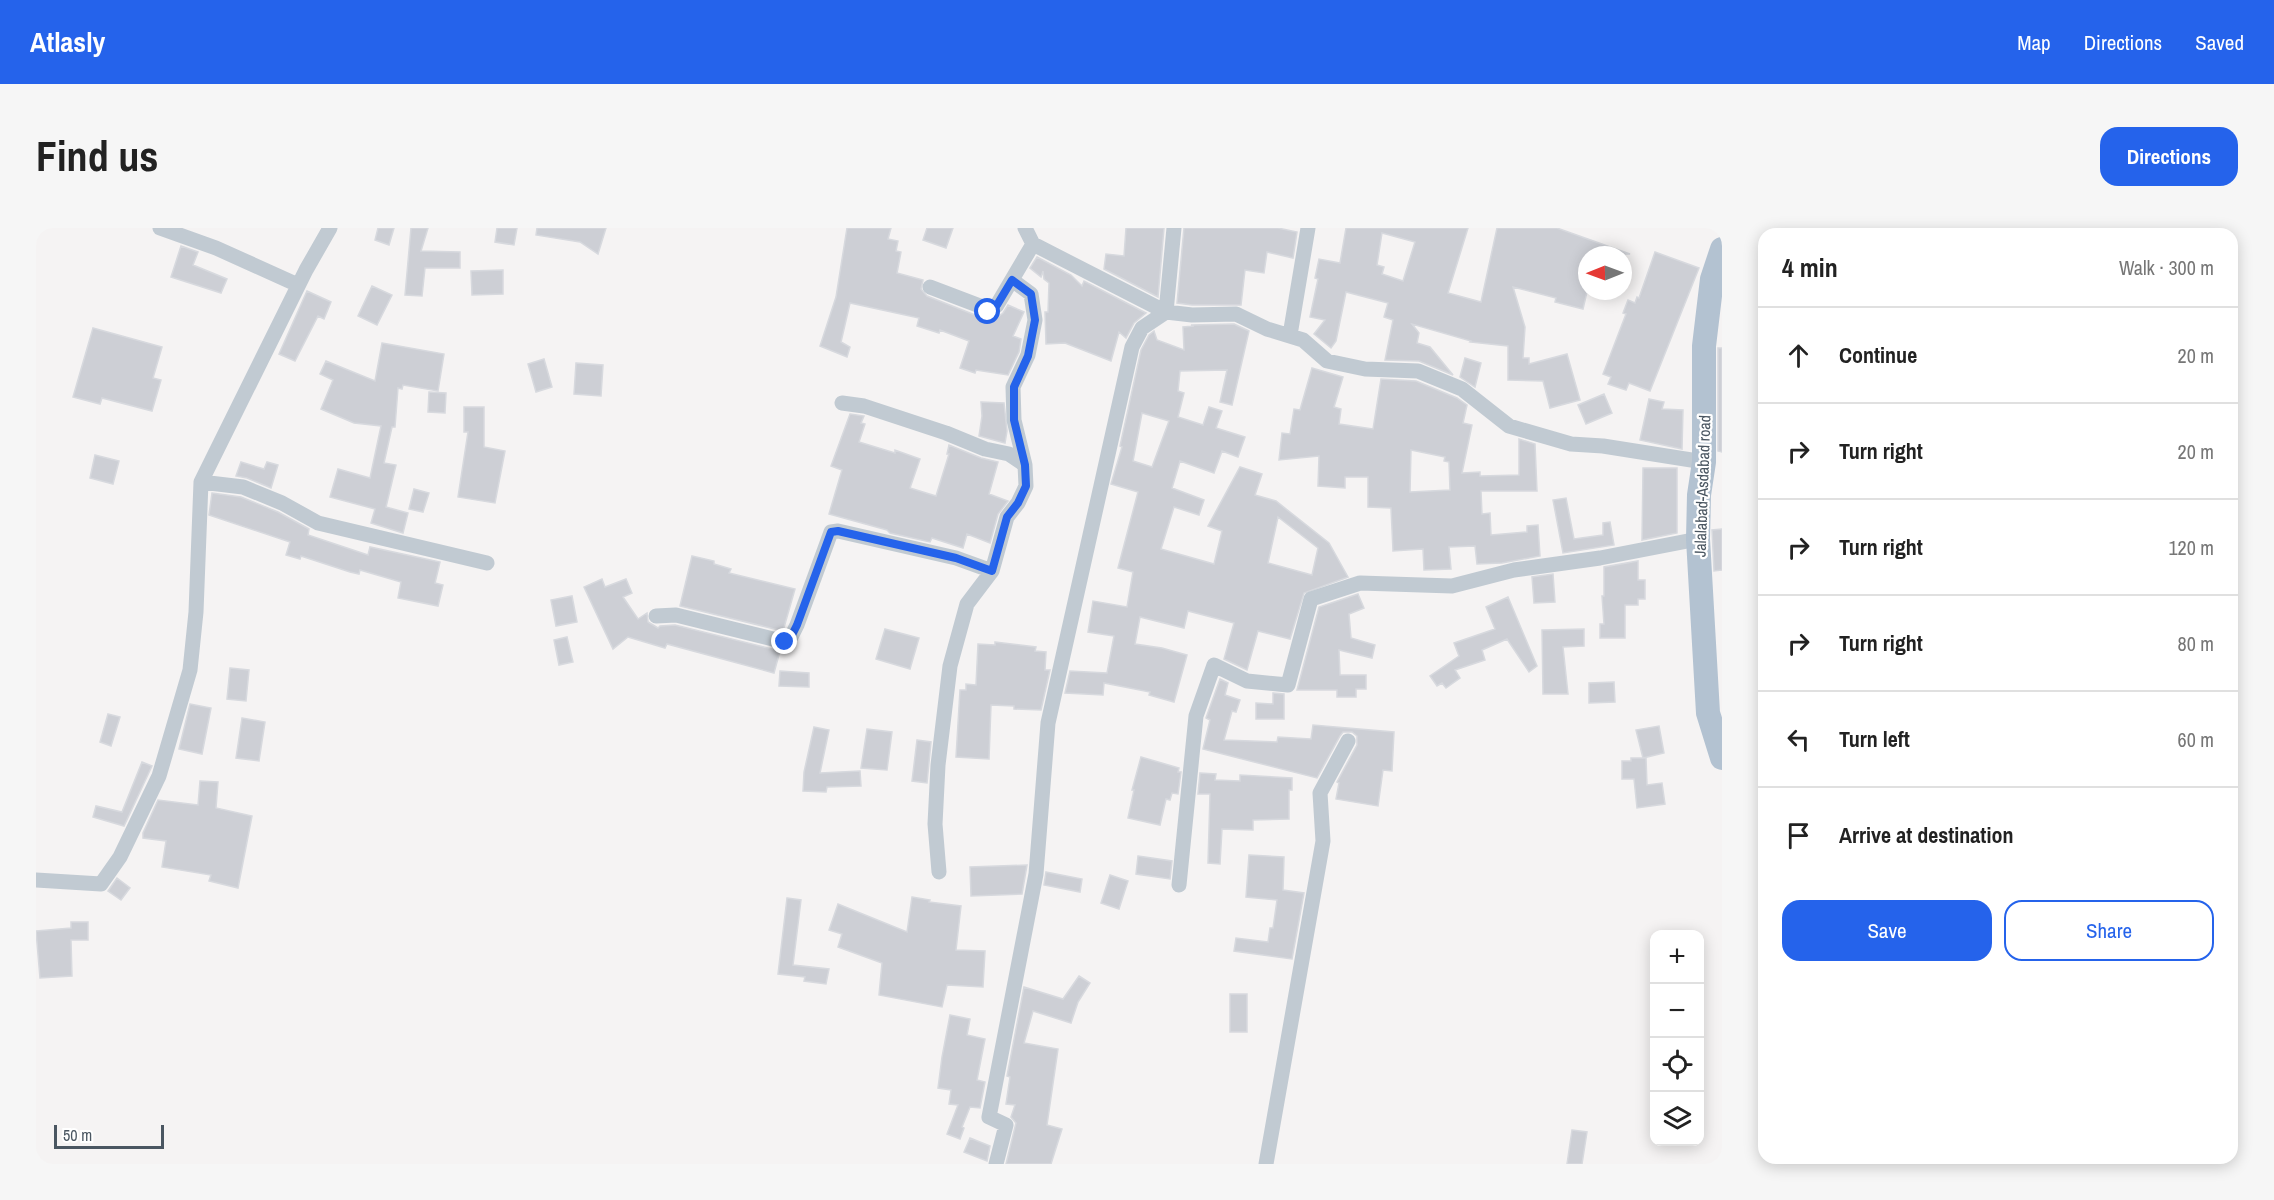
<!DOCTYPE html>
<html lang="en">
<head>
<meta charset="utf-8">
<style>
	:root { --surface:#fff; --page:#f6f6f6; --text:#222; --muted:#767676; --line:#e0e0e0; --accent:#2563eb }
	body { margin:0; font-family:"Archivo Narrow",sans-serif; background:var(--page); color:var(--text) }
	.controls { position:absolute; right:18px; bottom:18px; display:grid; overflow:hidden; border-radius:12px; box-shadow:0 3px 15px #0003 }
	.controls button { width:54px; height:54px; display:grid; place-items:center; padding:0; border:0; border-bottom:2px solid var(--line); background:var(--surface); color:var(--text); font:30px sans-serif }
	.compass { position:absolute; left:1542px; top:18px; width:54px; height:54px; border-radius:50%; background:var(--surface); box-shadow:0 3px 15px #0003; rotate:269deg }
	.scale { position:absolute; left:18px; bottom:15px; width:110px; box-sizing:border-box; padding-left:6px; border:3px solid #4a5661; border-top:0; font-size:16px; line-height:21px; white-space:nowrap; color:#4a5661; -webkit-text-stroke:4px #fff; paint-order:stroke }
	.stop { position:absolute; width:18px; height:18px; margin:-14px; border:4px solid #2563eb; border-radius:50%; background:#fff }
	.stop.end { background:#2563eb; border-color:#fff; box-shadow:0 2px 6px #0008 }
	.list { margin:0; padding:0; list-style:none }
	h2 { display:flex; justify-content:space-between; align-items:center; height:78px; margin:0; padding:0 24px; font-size:26px }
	h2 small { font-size:20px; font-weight:400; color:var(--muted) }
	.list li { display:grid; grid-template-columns:39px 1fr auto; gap:18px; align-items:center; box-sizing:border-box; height:96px; padding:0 24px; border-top:2px solid var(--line) }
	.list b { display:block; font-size:22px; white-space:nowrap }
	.list em { font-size:20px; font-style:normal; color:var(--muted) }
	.actions { display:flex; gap:12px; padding:18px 24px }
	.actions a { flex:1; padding:14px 0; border:2px solid var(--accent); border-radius:18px; text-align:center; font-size:21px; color:var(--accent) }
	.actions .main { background:var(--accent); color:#fff }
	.icon { flex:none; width:33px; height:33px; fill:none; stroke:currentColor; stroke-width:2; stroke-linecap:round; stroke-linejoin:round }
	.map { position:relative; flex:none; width:1686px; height:936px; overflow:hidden; border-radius:18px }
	header { display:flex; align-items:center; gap:36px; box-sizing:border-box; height:84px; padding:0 30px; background:var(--accent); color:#fff }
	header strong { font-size:28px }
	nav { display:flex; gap:33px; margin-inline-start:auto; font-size:21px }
	.intro { display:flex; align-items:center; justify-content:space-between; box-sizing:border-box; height:144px; padding:0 36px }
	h1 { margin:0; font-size:42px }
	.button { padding:15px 27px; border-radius:18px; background:var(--accent); color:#fff; font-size:21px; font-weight:700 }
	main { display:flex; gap:36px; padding:0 36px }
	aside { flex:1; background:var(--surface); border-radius:18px; box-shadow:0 3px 15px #0003 }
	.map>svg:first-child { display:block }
	.building { fill:#cdcfd5; stroke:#d7d9de; stroke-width:1.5; fill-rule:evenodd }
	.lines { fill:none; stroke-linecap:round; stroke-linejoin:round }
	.street { stroke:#c1cad2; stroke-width:15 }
	.primary { stroke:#b3c2d1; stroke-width:24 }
	.route { stroke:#2563eb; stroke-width:8 }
	.labels { text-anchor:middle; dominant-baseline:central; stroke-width:4.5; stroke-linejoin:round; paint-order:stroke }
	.street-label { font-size:16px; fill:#4a5661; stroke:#fff }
</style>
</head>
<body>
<header>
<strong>Atlasly</strong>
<nav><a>Map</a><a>Directions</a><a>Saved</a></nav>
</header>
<div class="intro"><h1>Find us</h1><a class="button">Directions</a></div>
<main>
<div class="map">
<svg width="1686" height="936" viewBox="0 0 1686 936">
	<rect width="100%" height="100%" fill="#f5f3f3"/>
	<path class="building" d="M 342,0 L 358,0 L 353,17 L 339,12 Z
		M 375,0 L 392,0 L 385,23 L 424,24 L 424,40 L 389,40 L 386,68 L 369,67 Z
		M 461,0 L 481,0 L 478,17 L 459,14 Z
		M 501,0 L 570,0 L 562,26 L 544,14 L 500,7 Z
		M 811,0 L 855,0 L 852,11 L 862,13 L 860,23 L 865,24 L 861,45 L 887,52 L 885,61 L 891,68 L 939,87 L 951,94 L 958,92 L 967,85 L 972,77 L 988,84 L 977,108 L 985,111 L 983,124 L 972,147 L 940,142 L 939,145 L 924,140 L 933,113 L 904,102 L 903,105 L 881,98 L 883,90 L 814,75 L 805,114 L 814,119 L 811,129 L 784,118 L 800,69 Z
		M 891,0 L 917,0 L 910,20 L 887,12 Z
		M 1090,0 L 1128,0 L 1122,69 L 1068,41 L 1070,26 L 1088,28 Z
		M 1148,0 L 1242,0 L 1261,4 L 1257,30 L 1231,24 L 1228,45 L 1209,42 L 1205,77 L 1156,77 L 1141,75 Z
		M 1310,0 L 1432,0 L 1412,65 L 1445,74 L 1461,0 L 1521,0 L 1594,26 L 1551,27 L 1551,64 L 1547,81 L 1519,74 L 1520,70 L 1477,59 L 1489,99 L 1487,130 L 1493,130 L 1493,136 L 1531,126 L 1544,172 L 1514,180 L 1507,153 L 1472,152 L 1472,118 L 1434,114 L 1435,113 L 1376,96 L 1383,105 L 1381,115 L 1394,119 L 1417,147 L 1383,133 L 1349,132 L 1357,92 L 1348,89 L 1352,75 L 1310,64 L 1300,113 L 1295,120 L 1278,106 L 1289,92 L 1274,89 L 1282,51 L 1279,50 L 1283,31 L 1304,35 ZM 1346,5 L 1379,14 L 1367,53 L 1346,46 L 1348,39 L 1341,37 Z
		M 145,18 L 162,24 L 157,37 L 191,51 L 185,65 L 135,49 Z
		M 1619,24 L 1663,40 L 1614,163 L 1593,155 L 1590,162 L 1572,156 L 1575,149 L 1567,146 L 1590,86 L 1587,85 L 1592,72 L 1599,75 L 1601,69 L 1603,70 Z
		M 1001,29 L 1035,47 L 1046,58 L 1048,53 L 1110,85 L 1098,95 L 1090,110 L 1083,104 L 1075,133 L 1029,115 L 1010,116 L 1009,84 L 1012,84 L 1013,55 L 1008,51 L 1007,43 L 1005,49 L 994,40 Z
		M 467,42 L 467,66 L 436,67 L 435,43 Z
		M 336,58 L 356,67 L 341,97 L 322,88 Z
		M 271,63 L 295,74 L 288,91 L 282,88 L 259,133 L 243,126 Z
		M 1198,96 L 1213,103 L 1196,177 L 1184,174 L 1191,142 L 1144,143 L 1142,163 L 1148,165 L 1142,189 L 1167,197 L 1173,179 L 1186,183 L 1180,200 L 1209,209 L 1202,229 L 1186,223 L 1178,245 L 1144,233 L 1136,260 L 1168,272 L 1163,287 L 1138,279 L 1125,321 L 1178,336 L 1186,303 L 1172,298 L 1204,239 L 1226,246 L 1219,267 L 1240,273 L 1293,315 L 1312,349 L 1268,365 L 1254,411 L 1222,403 L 1211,442 L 1188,431 L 1198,395 L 1152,383 L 1148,400 L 1104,389 L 1099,416 L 1126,420 L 1151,427 L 1138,474 L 1113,467 L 1114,464 L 1068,455 L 1067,467 L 1029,465 L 1034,443 L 1071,445 L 1078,408 L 1052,404 L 1057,373 L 1091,379 L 1097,344 L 1082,340 L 1102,264 L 1075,256 L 1086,219 L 1084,218 L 1105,122 L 1113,107 L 1118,103 L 1121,112 L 1148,122 L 1147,99 L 1158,98 L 1155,97 ZM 1106,185 L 1133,193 L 1116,239 L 1097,233 ZM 1242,289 L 1282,320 L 1276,347 L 1232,335 Z
		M 57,100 L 126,119 L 117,150 L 125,152 L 116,183 L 66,170 L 64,176 L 37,169 Z
		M 346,115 L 408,126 L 402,163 L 367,157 L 366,161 L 362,160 L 359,199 L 356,199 L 348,235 L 360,237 L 350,279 L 372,285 L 367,305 L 335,295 L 339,281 L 294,269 L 302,241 L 334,250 L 345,198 L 318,195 L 285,181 L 297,152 L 284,146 L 290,133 L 339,153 Z
		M 1682,120 L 1686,120 L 1686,224 L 1682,223 Z
		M 1429,130 L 1445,135 L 1439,159 L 1424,149 Z
		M 508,131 L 516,159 L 500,164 L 492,136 Z
		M 540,135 L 567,137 L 565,168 L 538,166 Z
		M 1276,140 L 1307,149 L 1298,179 L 1305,181 L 1303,196 L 1337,201 L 1345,151 L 1380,153 L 1421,170 L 1431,177 L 1427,195 L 1436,197 L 1426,245 L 1444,244 L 1444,248 L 1483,247 L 1483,211 L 1499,216 L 1501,263 L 1445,263 L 1446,286 L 1454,285 L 1455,307 L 1491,304 L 1491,298 L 1502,297 L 1504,328 L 1466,335 L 1441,336 L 1439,318 L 1413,319 L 1415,341 L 1388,342 L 1387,321 L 1357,323 L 1355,280 L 1332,279 L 1332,249 L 1309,249 L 1309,260 L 1282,258 L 1283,228 L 1243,232 L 1246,205 L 1254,206 L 1258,181 L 1264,182 ZM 1375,222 L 1409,229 L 1408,233 L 1413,234 L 1414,262 L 1374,264 Z
		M 393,164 L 410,165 L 409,185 L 392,184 Z
		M 1568,166 L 1576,185 L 1550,196 L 1542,177 Z
		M 1613,171 L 1628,174 L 1626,181 L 1647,182 L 1646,221 L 1604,212 Z
		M 945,174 L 968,175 L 971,203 L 969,215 L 943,208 L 946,188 Z
		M 428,179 L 448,179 L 448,219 L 469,223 L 459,275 L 422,269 L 432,204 L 428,204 Z
		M 814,186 L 828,188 L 825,195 L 829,196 L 823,214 L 859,225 L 859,222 L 884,231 L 874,260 L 900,268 L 913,226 L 911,226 L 913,217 L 945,230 L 962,234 L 953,266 L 972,273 L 962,286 L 954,315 L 931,306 L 927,320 L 896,310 L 894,314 L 854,305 L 851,302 L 793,286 L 806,242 L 795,238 Z
		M 59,227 L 83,233 L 77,256 L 54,250 Z
		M 205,234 L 228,241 L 231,234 L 242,237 L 235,260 L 211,250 L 200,248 Z
		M 1607,240 L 1641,240 L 1641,305 L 1606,312 Z
		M 378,261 L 393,265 L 387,284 L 373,281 Z
		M 176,265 L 205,269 L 242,284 L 273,301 L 272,307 L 332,327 L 334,319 L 404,334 L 399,355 L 407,357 L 402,378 L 362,370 L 365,354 L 324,342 L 323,346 L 314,344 L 265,328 L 264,331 L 250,327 L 254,314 L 173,287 Z
		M 1530,270 L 1538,311 L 1567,307 L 1567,295 L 1574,294 L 1578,317 L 1527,325 L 1517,272 Z
		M 1686,301 L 1686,342 L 1678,343 L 1676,302 Z
		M 656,328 L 678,333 L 678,336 L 695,341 L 693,345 L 759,361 L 747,403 L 644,378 Z
		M 1602,333 L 1602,352 L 1609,352 L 1609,371 L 1602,371 L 1602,377 L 1589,377 L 1589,410 L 1564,410 L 1564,396 L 1568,396 L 1566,368 L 1568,368 L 1568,339 Z
		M 1517,346 L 1519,374 L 1498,375 L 1496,349 Z
		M 566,351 L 569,359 L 590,351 L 596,365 L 587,369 L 602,391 L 611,385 L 612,394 L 622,400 L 624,398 L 639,397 L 744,423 L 738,445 L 631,416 L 629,420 L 592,409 L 577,421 L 548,359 Z
		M 1322,366 L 1328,380 L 1313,386 L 1315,410 L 1339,417 L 1336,430 L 1303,422 L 1304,447 L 1330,447 L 1330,461 L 1320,461 L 1320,469 L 1301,469 L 1301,462 L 1261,462 L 1283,379 Z
		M 536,368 L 541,394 L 520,398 L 515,372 Z
		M 1472,369 L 1501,438 L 1493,444 L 1471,411 L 1446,422 L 1449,432 L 1419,442 L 1424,450 L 1410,460 L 1406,455 L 1401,458 L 1394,448 L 1423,428 L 1418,415 L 1459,401 L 1450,379 Z
		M 849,401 L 883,410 L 874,441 L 840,431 Z
		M 1548,401 L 1548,418 L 1527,419 L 1532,466 L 1507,466 L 1506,402 Z
		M 531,409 L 537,434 L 523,437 L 518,412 Z
		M 959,414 L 1000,419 L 999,423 L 1010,424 L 1009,442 L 1014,442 L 1005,482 L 978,481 L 978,478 L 955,477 L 953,531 L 920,529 L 924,462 L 930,462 L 930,456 L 940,457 L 942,416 L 959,417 Z
		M 194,440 L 213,442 L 210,473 L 191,471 Z
		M 744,443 L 773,445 L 773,459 L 743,458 Z
		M 1184,451 L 1192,455 L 1189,467 L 1204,472 L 1200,484 L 1196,483 L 1188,512 L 1241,514 L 1242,509 L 1275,511 L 1277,497 L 1358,504 L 1356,543 L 1347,542 L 1342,578 L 1300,571 L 1303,555 L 1301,554 L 1321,517 L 1321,508 L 1316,504 L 1307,504 L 1304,508 L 1281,550 L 1167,521 L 1174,492 L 1170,490 Z
		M 1578,454 L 1579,474 L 1553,475 L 1553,455 Z
		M 1237,465 L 1248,466 L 1248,491 L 1220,491 L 1220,475 L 1237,476 Z
		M 154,476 L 175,480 L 166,526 L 143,521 Z
		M 72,486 L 84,489 L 75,518 L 64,514 Z
		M 206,490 L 229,494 L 223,533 L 200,530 Z
		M 1623,498 L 1628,525 L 1607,530 L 1600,502 Z
		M 778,499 L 793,502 L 784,545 L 824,543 L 825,558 L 791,559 L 790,564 L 767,563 L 768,544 Z
		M 831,501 L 856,504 L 851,542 L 825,540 Z
		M 881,512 L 895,514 L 891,555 L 876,553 Z
		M 1105,529 L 1143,540 L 1142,544 L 1145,544 L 1142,566 L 1136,565 L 1134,572 L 1130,571 L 1124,597 L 1092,590 L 1098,562 L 1096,562 Z
		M 1595,530 L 1610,530 L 1611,557 L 1626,555 L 1629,576 L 1601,580 L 1598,551 L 1586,551 L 1586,533 L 1595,533 Z
		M 106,534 L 116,538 L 88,598 L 57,589 L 60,578 L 86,584 Z
		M 1164,545 L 1180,546 L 1179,552 L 1204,553 L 1204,547 L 1256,550 L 1256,562 L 1253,562 L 1253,591 L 1217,592 L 1217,602 L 1186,601 L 1184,636 L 1172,635 L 1174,566 L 1162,566 Z
		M 164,553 L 182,554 L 180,580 L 216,588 L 202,660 L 173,653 L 175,647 L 126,639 L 130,613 L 107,610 L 107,605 L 122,572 L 162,577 Z
		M 1213,627 L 1248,629 L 1247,662 L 1268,665 L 1256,731 L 1198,723 L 1200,710 L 1232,714 L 1234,700 L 1237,700 L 1241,672 L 1210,669 Z
		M 1102,628 L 1136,633 L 1134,651 L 1100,646 Z
		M 991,637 L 986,666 L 935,668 L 934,639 Z
		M 1010,644 L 1046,651 L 1044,664 L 1008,657 Z
		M 1074,647 L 1092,653 L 1083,681 L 1065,675 Z
		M 81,650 L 94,660 L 85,672 L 72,663 Z
		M 876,669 L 894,672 L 893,674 L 925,678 L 920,722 L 949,723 L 947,759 L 911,757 L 906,779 L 843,767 L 846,735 L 802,719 L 806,706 L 793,702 L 802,676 L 871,704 Z
		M 751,670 L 765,672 L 757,737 L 793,741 L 790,756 L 768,753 L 769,749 L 742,746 Z
		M 35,694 L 52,694 L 52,712 L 35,712 L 36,748 L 4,750 L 0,703 L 35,700 Z
		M 1043,748 L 1054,755 L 1042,774 L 1035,795 L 997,783 L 988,815 L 1022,821 L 1011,897 L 1026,901 L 1015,936 L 970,936 L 980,895 L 975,889 L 979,877 L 970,876 L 974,849 L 971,848 L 988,759 L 1027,771 Z
		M 1194,766 L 1211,766 L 1211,804 L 1194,804 Z
		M 914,787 L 934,791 L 931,807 L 949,811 L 941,852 L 949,854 L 944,880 L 934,879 L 926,899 L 928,900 L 924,911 L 911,906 L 922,877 L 913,876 L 915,862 L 902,860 L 906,829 Z
		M 1536,902 L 1551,904 L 1546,936 L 1531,936 Z
		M 934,910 L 954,918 L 951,933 L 928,924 Z"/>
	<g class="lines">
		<path class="street" d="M 124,0 L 180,20 L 262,57
			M 989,0 L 997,16 L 1130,84 L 1156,87 L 1200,86 L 1231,101 L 1267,112 L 1291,133 L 1329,141 L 1382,143 L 1426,161 L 1473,198 L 1535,216 L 1567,218 L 1668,234
			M 894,59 L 944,78 L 952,84 L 961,77 L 997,16
			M 1254,107 L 1272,0
			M 806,175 L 828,178 L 910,205 L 949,221 L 973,226 L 989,237
			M 165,254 L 207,259 L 246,275 L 282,295 L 451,335
			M 620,388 L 640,387 L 749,414 L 755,409 L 761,397 L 795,304 L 802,303 L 920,330 L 956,343
			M 903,644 L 899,596 L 902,537 L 914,438 L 931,376 L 956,343 L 971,289 L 982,275 L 990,258 L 989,237 L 978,192 L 977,159 L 992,127 L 999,92 L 995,66 L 976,52
			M 0,652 L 65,656 L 84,629 L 123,548 L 154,442 L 160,384 L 165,254 L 270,42 L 294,0
			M 1143,657 L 1160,488 L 1178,437 L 1211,453 L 1252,457 L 1275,371 L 1324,355 L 1416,358 L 1478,342 L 1564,330 L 1662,311
			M 960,936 L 970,897 L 953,889 L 1000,646 L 1012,495 L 1096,119 L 1106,100 L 1130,84 L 1138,0
			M 1230,936 L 1287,613 L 1284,565 L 1312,513"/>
		<path class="primary" d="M 1686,21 L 1676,51 L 1668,118 L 1668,234 L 1663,267 L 1662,311 L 1672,485 L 1686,530"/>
	</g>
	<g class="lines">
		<path class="route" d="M 749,414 L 755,409 L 761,397 L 795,304 L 802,303 L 920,330 L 956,343 L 971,289 L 982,275 L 990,258 L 989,237 L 978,192 L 978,159 L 992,128 L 999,92 L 995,66 L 976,52 L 961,77 L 952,84"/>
	</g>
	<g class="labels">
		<g class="street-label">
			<text transform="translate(1666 258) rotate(-88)">Jalalabad-Asdabad road</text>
		</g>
	</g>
</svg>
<div class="controls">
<button>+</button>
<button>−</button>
<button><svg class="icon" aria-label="locate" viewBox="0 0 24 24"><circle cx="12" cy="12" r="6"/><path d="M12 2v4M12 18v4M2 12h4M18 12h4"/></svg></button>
<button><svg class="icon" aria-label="layers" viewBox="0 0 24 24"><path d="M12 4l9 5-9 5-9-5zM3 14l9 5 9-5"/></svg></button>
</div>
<svg class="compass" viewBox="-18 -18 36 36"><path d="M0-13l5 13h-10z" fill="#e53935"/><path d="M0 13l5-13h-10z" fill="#767676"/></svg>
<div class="scale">50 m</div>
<div class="stop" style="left:952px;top:84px"></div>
<div class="stop end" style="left:749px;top:414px"></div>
</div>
<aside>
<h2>4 min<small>Walk · 300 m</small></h2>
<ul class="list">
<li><svg class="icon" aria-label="ahead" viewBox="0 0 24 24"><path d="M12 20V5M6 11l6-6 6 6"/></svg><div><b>Continue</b></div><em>20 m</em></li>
<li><svg class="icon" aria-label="right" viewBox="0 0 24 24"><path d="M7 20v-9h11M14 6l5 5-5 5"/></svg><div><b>Turn right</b></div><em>20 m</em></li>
<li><svg class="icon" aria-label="right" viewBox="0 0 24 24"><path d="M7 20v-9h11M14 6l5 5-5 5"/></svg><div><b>Turn right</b></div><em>120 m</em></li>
<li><svg class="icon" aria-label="right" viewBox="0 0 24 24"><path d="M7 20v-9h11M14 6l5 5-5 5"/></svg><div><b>Turn right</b></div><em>80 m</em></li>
<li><svg class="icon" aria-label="left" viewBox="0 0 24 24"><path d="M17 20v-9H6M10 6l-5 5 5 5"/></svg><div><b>Turn left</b></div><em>60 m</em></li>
<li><svg class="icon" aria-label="arrive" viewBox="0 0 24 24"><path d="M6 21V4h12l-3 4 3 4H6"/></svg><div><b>Arrive at destination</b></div></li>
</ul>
<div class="actions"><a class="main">Save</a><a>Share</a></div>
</aside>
</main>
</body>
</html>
